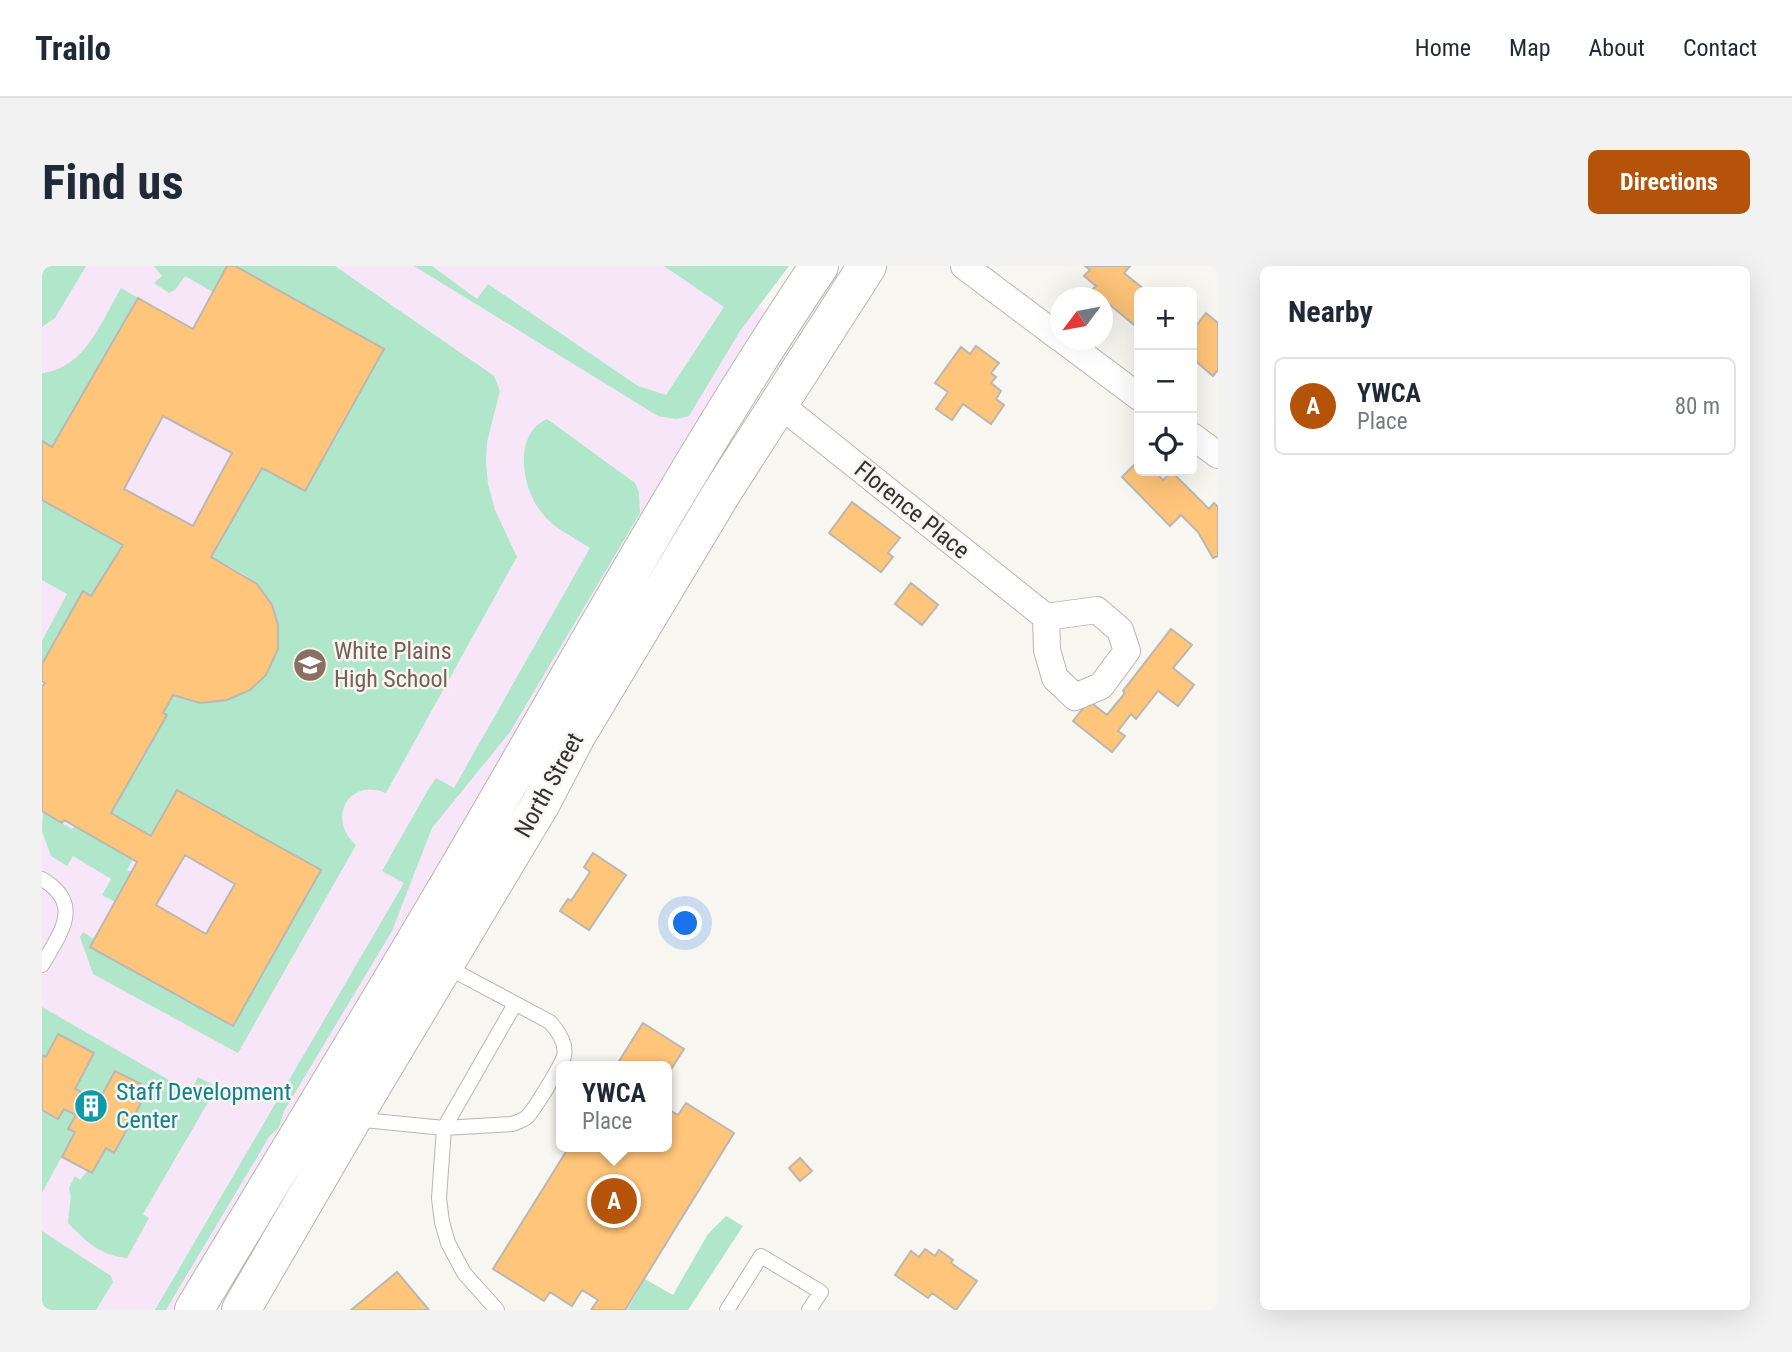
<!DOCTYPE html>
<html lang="en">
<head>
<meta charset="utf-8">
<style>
	:root { --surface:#fff; --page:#f2f2f3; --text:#1f2937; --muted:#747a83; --line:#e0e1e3; --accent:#b45309 }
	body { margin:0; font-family:"Roboto Condensed",sans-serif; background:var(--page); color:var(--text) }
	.controls { position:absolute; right:21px; top:21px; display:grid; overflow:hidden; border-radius:10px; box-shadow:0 7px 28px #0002 }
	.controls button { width:63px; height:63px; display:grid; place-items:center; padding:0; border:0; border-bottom:2px solid var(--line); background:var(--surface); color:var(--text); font:35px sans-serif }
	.compass { position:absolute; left:1008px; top:21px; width:63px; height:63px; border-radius:50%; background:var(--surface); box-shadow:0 7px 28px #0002; rotate:238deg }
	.you { position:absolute; left:644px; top:658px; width:24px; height:24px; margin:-18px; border:5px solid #fff; border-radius:50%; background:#1a73e8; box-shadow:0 0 0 10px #1a73e833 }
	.badge { display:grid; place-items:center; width:46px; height:46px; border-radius:50%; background:var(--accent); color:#fff; font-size:23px; font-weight:700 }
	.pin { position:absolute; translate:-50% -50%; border:4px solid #fff; box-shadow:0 2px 7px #0006 }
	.popup { position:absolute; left:514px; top:795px; width:116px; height:91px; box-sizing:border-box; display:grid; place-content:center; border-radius:10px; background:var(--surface); filter:drop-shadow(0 2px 5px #0005); font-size:23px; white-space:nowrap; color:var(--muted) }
	.popup b { font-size:26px; color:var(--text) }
	.popup::after { content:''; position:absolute; left:50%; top:100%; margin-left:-14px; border:14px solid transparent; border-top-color:var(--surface) }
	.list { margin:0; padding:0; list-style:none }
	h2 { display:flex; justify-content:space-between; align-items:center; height:91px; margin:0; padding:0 28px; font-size:30px }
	h2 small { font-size:23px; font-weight:400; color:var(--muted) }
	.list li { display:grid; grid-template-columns:46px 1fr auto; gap:21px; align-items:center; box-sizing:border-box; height:98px; margin:0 14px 14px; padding:0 14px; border:2px solid var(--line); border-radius:10px }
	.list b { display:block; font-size:26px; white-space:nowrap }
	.list p { margin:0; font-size:23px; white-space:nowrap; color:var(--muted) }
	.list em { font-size:23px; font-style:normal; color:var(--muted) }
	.icon { flex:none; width:38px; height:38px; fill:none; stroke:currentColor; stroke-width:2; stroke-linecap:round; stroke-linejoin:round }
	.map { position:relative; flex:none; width:1176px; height:1044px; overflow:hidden; border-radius:10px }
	header { display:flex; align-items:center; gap:42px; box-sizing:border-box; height:98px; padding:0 35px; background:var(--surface); border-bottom:2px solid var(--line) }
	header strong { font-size:33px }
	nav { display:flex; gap:38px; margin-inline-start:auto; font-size:24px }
	.intro { display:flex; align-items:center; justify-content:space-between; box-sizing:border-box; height:168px; padding:0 42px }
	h1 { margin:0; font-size:49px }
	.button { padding:18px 32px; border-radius:10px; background:var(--accent); color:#fff; font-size:24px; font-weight:700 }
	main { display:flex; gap:42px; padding:0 42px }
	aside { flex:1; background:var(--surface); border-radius:10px; box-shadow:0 7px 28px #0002 }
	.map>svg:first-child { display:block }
	.education { fill:#f7e6f7 }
	.green { fill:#b0e6c9 }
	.building { fill:#ffc57a; stroke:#bbb7b3; stroke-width:2; fill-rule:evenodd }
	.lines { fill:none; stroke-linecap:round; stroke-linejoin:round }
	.lane-casing { stroke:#b8b6b0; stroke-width:16 }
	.street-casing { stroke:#b8b6b0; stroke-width:28 }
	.secondary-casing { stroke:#b8b6b0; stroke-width:40 }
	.lane { stroke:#fff; stroke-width:14 }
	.street { stroke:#fff; stroke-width:26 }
	.secondary { stroke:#fff; stroke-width:38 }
	.labels { text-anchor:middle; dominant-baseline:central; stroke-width:5; stroke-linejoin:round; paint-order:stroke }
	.street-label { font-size:24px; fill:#333230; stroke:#f8f6f0 }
	.education-label { font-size:24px; fill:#785e54; stroke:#f8f6f0; text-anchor:start }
	.culture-label { font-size:24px; fill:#0d838f; stroke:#f8f6f0; text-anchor:start }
</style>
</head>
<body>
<header>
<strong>Trailo</strong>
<nav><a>Home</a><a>Map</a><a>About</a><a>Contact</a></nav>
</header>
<div class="intro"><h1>Find us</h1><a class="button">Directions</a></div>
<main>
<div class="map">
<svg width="1176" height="1044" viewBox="0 0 1176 1044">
	<rect width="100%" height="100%" fill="#f8f6f0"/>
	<path class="education" d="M 0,0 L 658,0 L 740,56 L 152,1044 L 0,1044 Z"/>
	<path class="green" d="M 0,0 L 44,0 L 13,52 L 0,61 Z
		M 112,0 L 185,0 L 171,26 L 143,10 L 134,23 L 127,27 L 112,17 L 120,10 Z
		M 193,0 L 293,0 L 452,110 L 458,125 L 445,176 L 444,196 L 446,218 L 453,244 L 475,291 L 344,527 C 307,511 284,553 314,579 L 196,787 L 51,708 L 38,671 L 41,666 L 52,673 L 49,681 L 191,760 L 279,605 L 109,570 L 69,547 L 124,449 L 121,447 L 131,429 C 140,432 149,436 157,437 C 162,438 168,436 173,435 C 232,428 259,362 215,319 C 204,307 183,299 169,291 L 220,202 L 263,225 L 342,84 Z
		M 372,0 L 390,0 L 435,33 L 446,18 L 596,120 L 624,129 L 682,41 L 622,0 L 747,0 L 698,65 L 647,150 L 634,153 L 616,150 Z
		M 79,22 L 96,32 L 10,181 L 0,175 L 0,107 C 43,103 60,54 79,22 Z
		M 505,153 L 593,217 L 597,226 L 598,247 L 468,466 L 390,562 L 350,665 L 242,845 L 237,861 L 227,871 L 124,1044 L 113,1044 L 362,617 L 340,605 L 386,524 L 394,512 L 412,522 L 548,282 C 532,271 512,263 500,247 C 479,222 471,168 505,153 Z
		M 0,234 L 81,279 L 49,330 L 42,325 L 0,398 L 0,375 L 25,328 L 0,314 Z
		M 1,546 L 30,563 L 33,560 L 91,593 L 85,604 L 90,606 L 73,636 L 60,629 L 69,613 L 31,590 L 25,600 L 9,590 L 0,565 Z
		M 0,741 L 148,826 L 156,811 L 175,821 L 101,948 L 107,952 L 85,992 C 57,989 45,976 26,957 L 29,930 L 27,922 L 33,910 L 38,914 L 64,882 L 71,886 L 99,819 L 73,805 L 57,835 L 33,823 L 52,787 L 17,768 L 4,791 L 0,789 Z
		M 22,843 L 34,849 L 26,862 L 33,866 L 0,927 L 0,844 L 16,853 Z
		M 684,950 L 701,960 L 646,1044 L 585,1044 L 603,1013 L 631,1029 L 666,968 Z
		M 0,965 L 69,1010 L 71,1016 L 54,1044 L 0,1044 Z"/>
	<path class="building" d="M 185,0 L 193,0 L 342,83 L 263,225 L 220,202 L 169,291 L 215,318 L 230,339 L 236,359 L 236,383 L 224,409 L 208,424 L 185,434 L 158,437 L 131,429 L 121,447 L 125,449 L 69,547 L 109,570 L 135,524 L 279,604 L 191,760 L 48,681 L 95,596 L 22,554 L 20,557 L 0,545 L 0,421 L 3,417 L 0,415 L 0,398 L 41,325 L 49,330 L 81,279 L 0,234 L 0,175 L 10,181 L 96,32 L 151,63 ZM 121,150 L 190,187 L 151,260 L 82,223 ZM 143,589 L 193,618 L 164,668 L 114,639 Z
		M 1043,0 L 1088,0 L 1082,7 L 1103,24 L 1097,26 L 1096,33 L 1097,63 L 1050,24 L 1054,20 L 1042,10 L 1048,4 Z
		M 1164,47 L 1176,57 L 1176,104 L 1171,110 L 1150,92 L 1150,65 Z
		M 934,80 L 957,97 L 949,107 L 954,111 L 949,117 L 959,125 L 954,133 L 962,139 L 949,158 L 921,138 L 910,154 L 894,143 L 906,126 L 893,117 L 919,81 L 928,88 Z
		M 1097,194 L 1097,205 L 1112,205 L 1121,214 L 1130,206 L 1167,243 L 1172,237 L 1176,241 L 1176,290 L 1171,292 L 1156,266 L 1139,249 L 1128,260 L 1080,211 Z
		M 810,236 L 858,272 L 846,287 L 851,291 L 839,306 L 787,267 Z
		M 869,317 L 896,339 L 880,359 L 853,338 Z
		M 1129,363 L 1150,379 L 1131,402 L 1152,419 L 1136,440 L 1116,425 L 1094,453 L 1089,448 L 1076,465 L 1083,470 L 1070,486 L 1031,455 L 1047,435 L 1065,449 L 1083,427 L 1081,425 Z
		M 551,587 L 584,609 L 547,664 L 518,645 L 526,633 L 529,635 L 548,606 L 542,601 Z
		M 601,757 L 642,783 L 624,811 L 624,800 L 574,800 Z
		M 16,768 L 52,787 L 33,823 L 57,835 L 73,805 L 99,818 L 91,833 L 99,837 L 84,865 L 72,887 L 64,882 L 50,907 L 20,891 L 33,866 L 26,863 L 34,849 L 22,843 L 16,853 L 0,844 L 0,789 L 4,791 Z
		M 644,837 L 692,867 L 583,1044 L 549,1044 L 556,1034 L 540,1024 L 530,1040 L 508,1026 L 502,1035 L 451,1003 L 527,881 L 624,881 L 624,842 L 636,849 Z
		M 758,892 L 770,905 L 758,915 L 747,902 Z
		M 883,983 L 893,990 L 897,984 L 911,994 L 909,997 L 935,1015 L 914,1044 L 890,1027 L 886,1032 L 853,1009 L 869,985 L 877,991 Z
		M 355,1006 L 387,1044 L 309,1044 Z"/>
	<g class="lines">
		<g class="lane-casing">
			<path id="lane" d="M 0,613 C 42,638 19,666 0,699
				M 312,853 L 402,862 L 470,858 C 476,856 480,855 485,851 C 492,844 519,800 522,790 C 525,777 516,765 508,756 L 403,700
				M 455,1044 L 422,1007 L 406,977 L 400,956 L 397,932 L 402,862 L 473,738
				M 685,1044 L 719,990 L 779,1026 L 767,1044"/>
		</g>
		<g class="street-casing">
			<path id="street" d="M 922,0 L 1018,72
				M 1021,74 L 1097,131
				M 737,138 L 1004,351 L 1005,384 L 1013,412 L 1033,431 L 1059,420 L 1085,385 L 1078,364 L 1055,344 L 1004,351
				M 1150,170 L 1176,189"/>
		</g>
		<g class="secondary-casing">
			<path id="secondary" d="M 152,1044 C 251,878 353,713 450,545 C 556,362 659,176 777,0
				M 199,1044 L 310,853 L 499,537 L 534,470 L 679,228 L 825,0"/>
		</g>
		<use href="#lane" class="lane"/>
		<use href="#street" class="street"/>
		<use href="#secondary" class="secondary"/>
	</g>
	<defs>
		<g id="school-disc" transform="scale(1.75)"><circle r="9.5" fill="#8d6e63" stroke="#f8f6f0"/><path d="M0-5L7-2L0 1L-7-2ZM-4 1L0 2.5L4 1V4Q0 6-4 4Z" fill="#fff"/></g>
		<g id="building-disc" transform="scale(1.75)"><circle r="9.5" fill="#0f9aa8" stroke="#f8f6f0"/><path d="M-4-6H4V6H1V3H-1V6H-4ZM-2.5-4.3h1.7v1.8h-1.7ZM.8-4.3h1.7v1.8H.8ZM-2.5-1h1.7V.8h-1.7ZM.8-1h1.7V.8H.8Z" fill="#fff"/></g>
	</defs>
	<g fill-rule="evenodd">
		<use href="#school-disc" x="268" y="399"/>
		<use href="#building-disc" x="49" y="840"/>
	</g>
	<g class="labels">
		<g class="street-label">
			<text transform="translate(870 244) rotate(39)">Florence Place</text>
			<text transform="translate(507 519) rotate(-61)">North Street</text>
		</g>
		<g class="education-label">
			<text x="292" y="385">White Plains<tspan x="292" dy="28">High School</tspan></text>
		</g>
		<g class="culture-label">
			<text x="74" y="826">Staff Development<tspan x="74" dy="28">Center</tspan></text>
		</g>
	</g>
</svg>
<div class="controls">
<button>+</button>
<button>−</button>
<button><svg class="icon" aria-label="locate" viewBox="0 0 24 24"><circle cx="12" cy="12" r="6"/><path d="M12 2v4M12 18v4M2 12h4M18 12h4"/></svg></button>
</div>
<svg class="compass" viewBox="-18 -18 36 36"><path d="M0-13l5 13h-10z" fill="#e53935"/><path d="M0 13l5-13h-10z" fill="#747a83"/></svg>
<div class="you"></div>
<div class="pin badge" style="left:572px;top:935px">A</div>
<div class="popup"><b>YWCA</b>Place</div>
</div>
<aside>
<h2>Nearby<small></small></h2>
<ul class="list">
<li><span class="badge">A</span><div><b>YWCA</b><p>Place</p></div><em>80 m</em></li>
</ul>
</aside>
</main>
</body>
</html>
